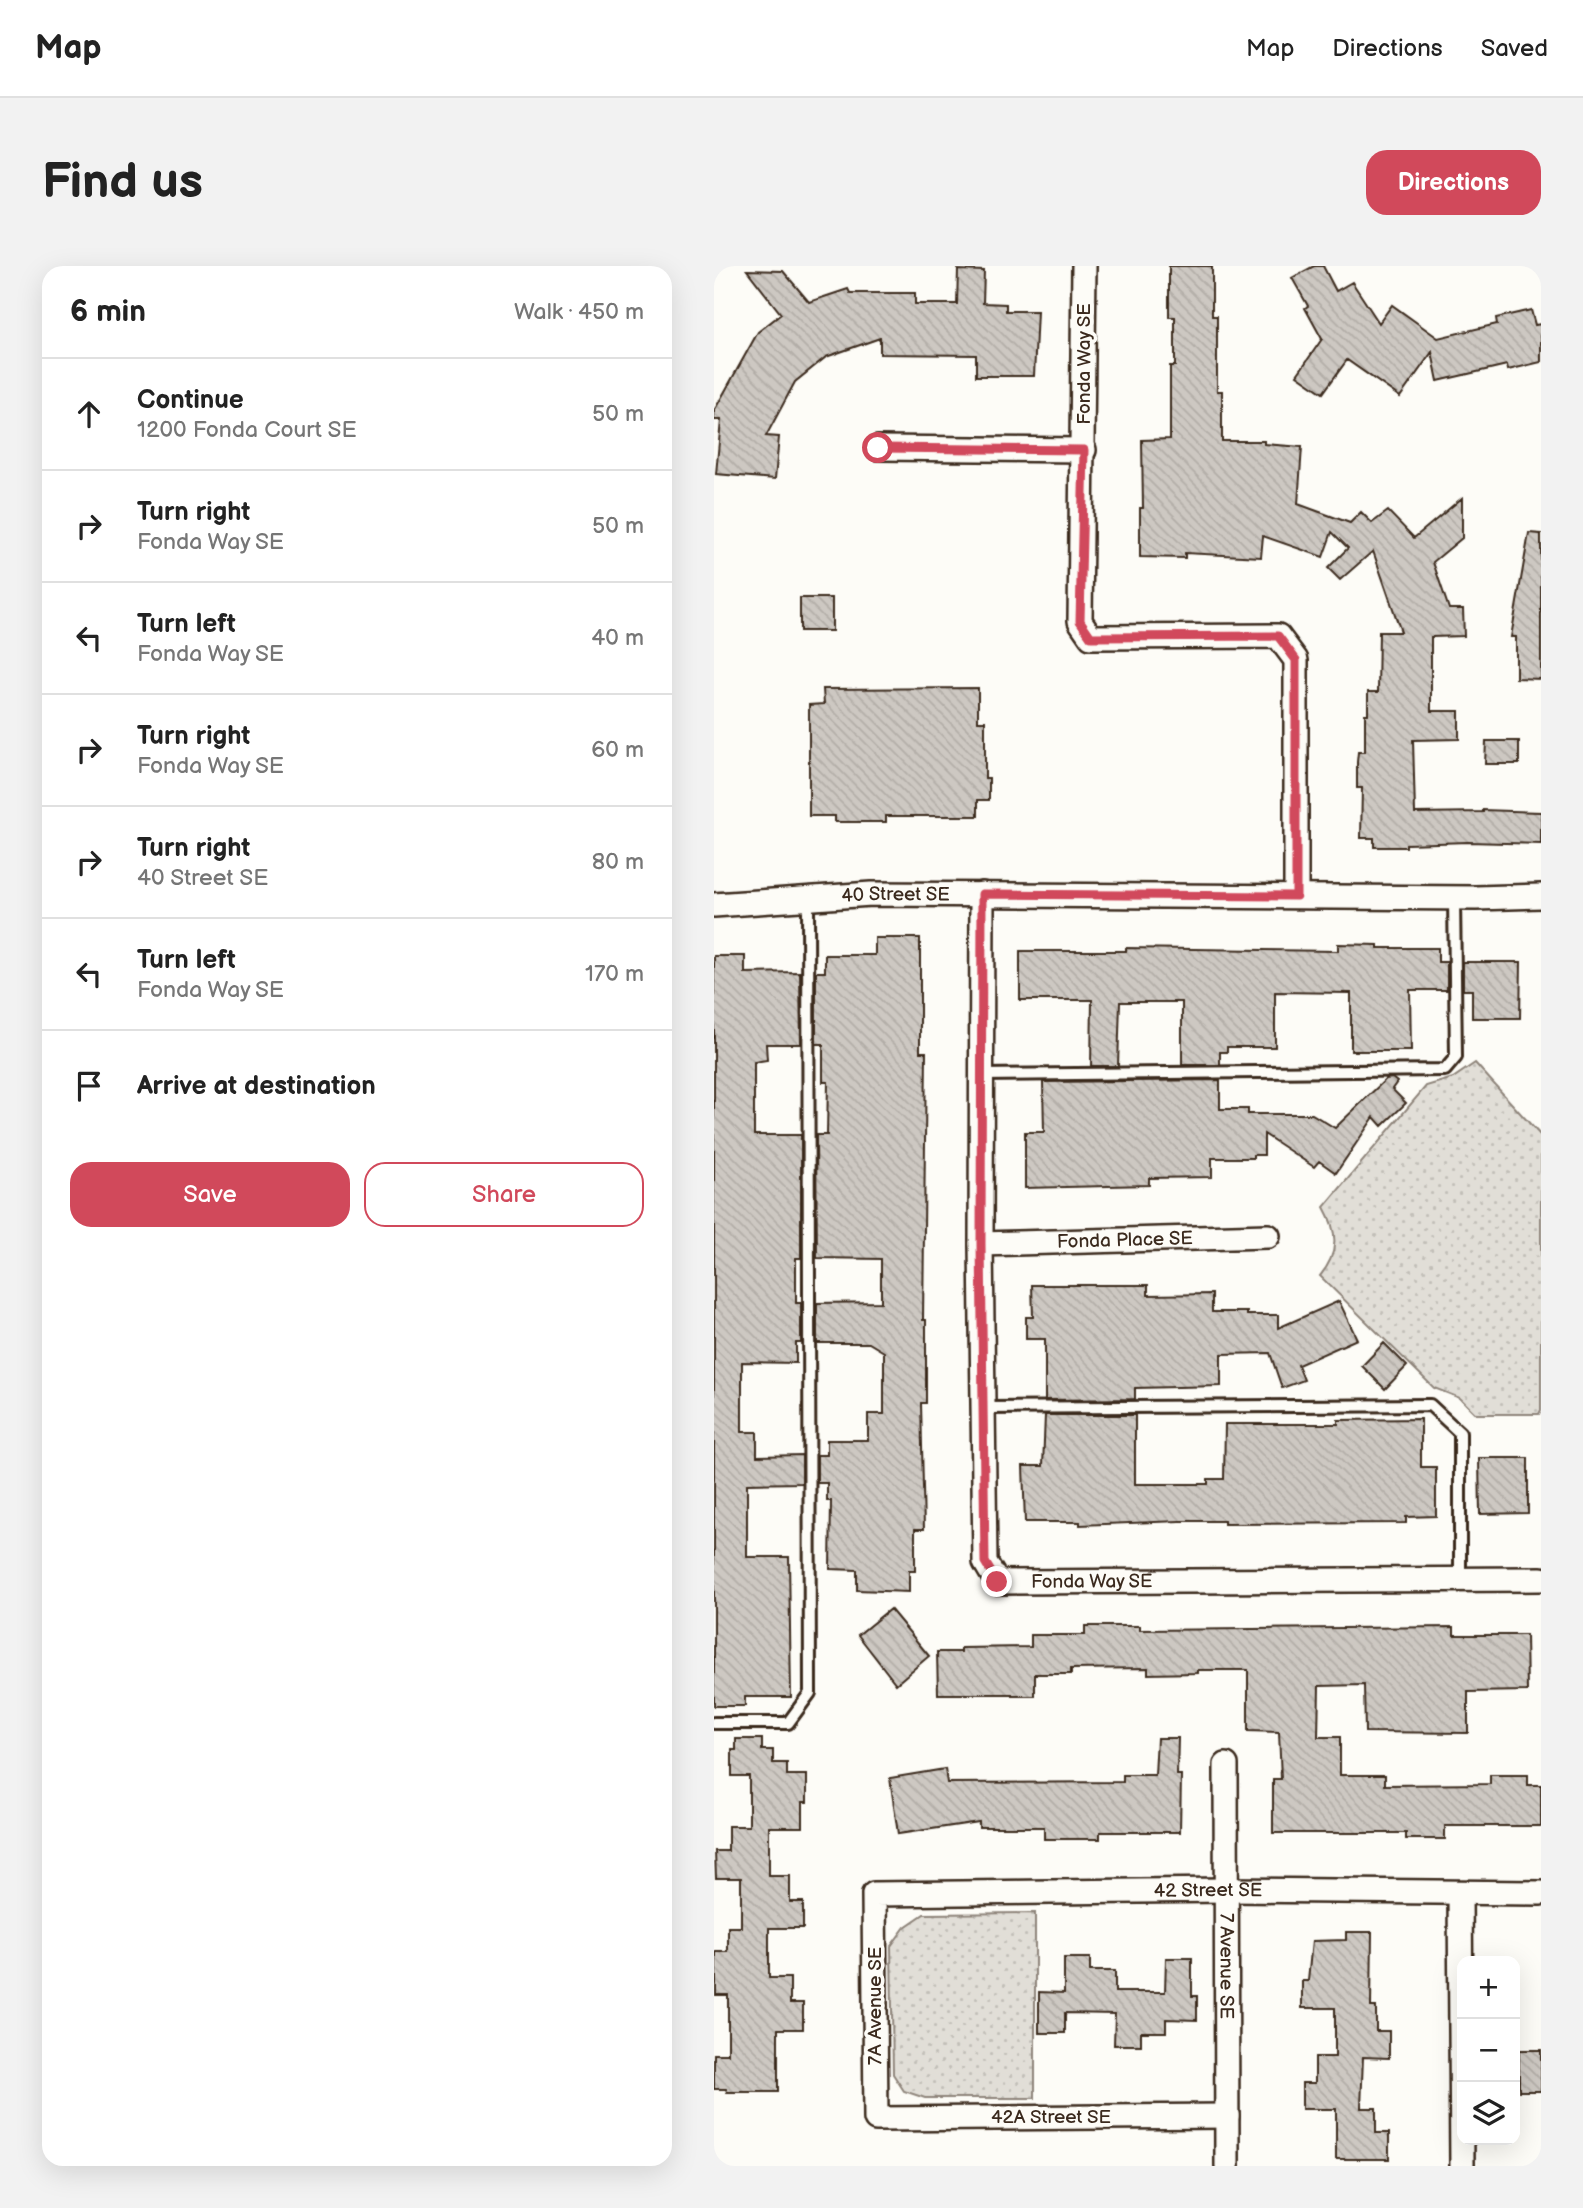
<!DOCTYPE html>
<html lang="en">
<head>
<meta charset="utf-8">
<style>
	:root { --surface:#fff; --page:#f2f2f2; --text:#222; --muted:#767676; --line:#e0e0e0; --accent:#d1495b }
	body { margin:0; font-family:"Balsamiq Sans",sans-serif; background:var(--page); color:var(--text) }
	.controls { position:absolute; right:21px; bottom:21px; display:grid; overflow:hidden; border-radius:14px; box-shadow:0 7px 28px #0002 }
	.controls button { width:63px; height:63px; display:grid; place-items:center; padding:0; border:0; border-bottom:2px solid var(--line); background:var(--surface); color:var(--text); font:35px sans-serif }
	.stop { position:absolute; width:21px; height:21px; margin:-16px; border:5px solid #d1495b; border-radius:50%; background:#fff }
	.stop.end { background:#d1495b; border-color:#fff; box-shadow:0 2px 7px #0008 }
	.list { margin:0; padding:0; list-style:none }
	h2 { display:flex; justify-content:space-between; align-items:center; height:91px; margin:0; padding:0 28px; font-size:30px }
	h2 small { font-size:23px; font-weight:400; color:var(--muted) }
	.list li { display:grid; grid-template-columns:46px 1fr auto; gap:21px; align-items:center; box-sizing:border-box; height:112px; padding:0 28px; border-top:2px solid var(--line) }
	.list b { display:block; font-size:26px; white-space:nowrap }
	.list p { margin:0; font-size:23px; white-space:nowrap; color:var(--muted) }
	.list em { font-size:23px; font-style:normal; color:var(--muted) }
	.actions { display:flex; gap:14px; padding:21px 28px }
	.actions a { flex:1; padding:16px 0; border:2px solid var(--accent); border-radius:21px; text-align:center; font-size:24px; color:var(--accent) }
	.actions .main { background:var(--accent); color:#fff }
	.icon { flex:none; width:38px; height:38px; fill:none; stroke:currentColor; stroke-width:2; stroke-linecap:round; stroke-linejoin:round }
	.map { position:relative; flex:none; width:827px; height:1900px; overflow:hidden; border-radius:21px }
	header { display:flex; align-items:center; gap:42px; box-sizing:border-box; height:98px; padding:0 35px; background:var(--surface); border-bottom:2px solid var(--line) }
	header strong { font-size:33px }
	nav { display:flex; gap:38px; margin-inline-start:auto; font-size:24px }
	.intro { display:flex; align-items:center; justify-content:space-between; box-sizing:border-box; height:168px; padding:0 42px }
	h1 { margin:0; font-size:49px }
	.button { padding:18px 32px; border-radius:21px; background:var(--accent); color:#fff; font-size:24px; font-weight:700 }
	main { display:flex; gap:42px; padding:0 42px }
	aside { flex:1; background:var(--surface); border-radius:21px; box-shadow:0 7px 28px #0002 }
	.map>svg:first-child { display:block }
	.park { fill:url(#park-dots); stroke:#8e847a; stroke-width:2 }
	.building { fill:url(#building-back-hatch); stroke:#3b2a1e; stroke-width:2 }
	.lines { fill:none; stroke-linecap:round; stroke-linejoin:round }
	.service-casing { stroke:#3b2a1e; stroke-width:16 }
	.minor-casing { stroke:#3b2a1e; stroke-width:28 }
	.service { stroke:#fdfcf7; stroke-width:10 }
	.minor { stroke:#fdfcf7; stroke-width:23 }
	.route { stroke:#d1495b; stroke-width:9 }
	.labels { text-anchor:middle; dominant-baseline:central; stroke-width:7; stroke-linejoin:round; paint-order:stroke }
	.street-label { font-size:19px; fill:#3b2a1e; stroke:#fdfcf7 }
</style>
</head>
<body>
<header>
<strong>Map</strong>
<nav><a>Map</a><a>Directions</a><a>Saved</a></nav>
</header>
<div class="intro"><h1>Find us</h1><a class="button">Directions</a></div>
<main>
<aside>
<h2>6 min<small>Walk · 450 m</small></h2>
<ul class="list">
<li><svg class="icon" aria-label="ahead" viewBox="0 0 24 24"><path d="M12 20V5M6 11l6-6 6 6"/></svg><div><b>Continue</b><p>1200 Fonda Court SE</p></div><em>50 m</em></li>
<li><svg class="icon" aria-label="right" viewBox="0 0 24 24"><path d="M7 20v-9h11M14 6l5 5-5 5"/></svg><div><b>Turn right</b><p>Fonda Way SE</p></div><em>50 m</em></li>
<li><svg class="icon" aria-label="left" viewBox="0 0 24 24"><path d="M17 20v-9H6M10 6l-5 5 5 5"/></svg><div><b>Turn left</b><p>Fonda Way SE</p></div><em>40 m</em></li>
<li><svg class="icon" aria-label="right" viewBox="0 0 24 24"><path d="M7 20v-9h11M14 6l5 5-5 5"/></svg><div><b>Turn right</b><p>Fonda Way SE</p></div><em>60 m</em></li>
<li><svg class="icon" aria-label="right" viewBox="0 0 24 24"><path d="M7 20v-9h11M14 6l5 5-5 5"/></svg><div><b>Turn right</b><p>40 Street SE</p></div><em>80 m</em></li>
<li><svg class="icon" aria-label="left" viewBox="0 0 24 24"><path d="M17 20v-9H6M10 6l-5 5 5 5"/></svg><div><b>Turn left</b><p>Fonda Way SE</p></div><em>170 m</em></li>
<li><svg class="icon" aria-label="arrive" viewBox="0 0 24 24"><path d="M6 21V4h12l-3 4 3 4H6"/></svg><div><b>Arrive at destination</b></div></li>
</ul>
<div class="actions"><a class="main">Save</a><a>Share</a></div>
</aside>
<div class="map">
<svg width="827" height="1900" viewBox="0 0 827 1900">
	<defs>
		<pattern id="park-dots" width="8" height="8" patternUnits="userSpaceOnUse" patternTransform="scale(1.75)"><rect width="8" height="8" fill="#e1ded7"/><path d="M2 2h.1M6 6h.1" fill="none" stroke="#c2bfb8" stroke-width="1.8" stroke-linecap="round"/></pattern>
		<pattern id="building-back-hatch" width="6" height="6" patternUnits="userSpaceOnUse" patternTransform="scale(1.75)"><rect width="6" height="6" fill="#cdc8c2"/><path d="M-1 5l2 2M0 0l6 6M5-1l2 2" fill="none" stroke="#b1aca6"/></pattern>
	</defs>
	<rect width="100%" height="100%" fill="#fdfcf7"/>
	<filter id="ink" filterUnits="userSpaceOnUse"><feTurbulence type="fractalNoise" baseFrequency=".0143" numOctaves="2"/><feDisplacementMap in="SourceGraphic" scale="14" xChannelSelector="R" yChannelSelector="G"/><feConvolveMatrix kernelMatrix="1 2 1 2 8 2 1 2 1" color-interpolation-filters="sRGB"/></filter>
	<g filter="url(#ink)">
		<path class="park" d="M 761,797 L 827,870 L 827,1144 L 825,1148 L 762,1148 L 746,1132 L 720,1122 L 606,1010 C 625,987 624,966 610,941 L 712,820 L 739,812 Z
			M 321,1647 L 321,1832 L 211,1832 L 190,1825 L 179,1808 L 177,1680 L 191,1661 L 210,1648 Z"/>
		<path class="building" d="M 455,0 L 498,0 L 498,50 L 503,50 L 503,125 L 508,125 L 508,175 L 550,175 L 550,178 L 588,181 L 584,238 L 636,257 L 647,246 L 658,257 L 674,245 L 700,272 L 748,232 L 748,272 L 719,296 L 735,343 L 749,343 L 750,370 L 717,371 L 717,445 L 745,445 L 745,473 L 699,474 L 701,547 L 769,546 L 769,544 L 827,546 L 827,578 L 754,576 L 692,578 L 692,581 L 660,581 L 660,572 L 647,572 L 648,522 L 643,522 L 643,496 L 644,486 L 651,486 L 651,448 L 654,448 L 654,426 L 664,426 L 665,366 L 687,366 L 659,285 L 626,314 L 614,302 L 634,282 L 618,266 L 609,291 L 549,270 L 547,291 L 471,287 L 471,292 L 426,291 L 426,242 L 429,242 L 428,174 L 456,173 L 456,100 L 461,100 L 461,51 L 455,51 Z
			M 600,0 L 609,0 L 622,25 L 638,16 L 665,57 L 678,39 L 724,72 L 783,58 L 782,52 L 817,44 L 821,59 L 827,58 L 827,96 L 794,104 L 793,99 L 724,115 L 718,86 L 686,131 L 633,94 L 609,127 L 583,109 L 608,73 L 591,42 L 594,40 L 578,12 Z
			M 33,4 L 69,5 L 95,36 L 134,23 L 136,27 L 201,27 L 201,38 L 243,38 L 244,4 L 270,5 L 269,37 L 292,38 L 292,45 L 323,45 L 320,110 L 262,110 L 262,89 L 166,88 L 166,72 L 112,91 L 81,116 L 52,170 L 65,171 L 61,213 L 2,208 L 7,154 L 0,154 L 0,145 L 44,66 L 67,48 Z
			M 815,267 L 827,268 L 827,413 L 802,412 L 802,371 L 797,371 Z
			M 86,332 L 118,332 L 118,365 L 86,365 Z
			M 264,422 L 264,455 L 271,455 L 271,512 L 275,512 L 275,534 L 264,534 L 264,550 L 172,550 L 172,556 L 121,556 L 121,550 L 95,550 L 95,439 L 110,438 L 109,423 Z
			M 772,475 L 805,475 L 805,498 L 771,498 Z
			M 161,672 L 206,672 L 206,786 L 212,786 L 209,1054 L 212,1054 L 212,1137 L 207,1137 L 210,1263 L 201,1263 L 201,1305 L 195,1305 L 195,1326 L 143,1324 L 143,1304 L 116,1303 L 117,1235 L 113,1235 L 113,1217 L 103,1217 L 103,1189 L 113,1189 L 113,1174 L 154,1174 L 154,1148 L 170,1148 L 170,1086 L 155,1077 L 103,1077 L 103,1037 L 167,1036 L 167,993 L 103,992 L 102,869 L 113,869 L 114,816 L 109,816 L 109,778 L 102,778 L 102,706 L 111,706 L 111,689 L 161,689 Z
			M 624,678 L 664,679 L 664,682 L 724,682 L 724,696 L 733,696 L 733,724 L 696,724 L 697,785 L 637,785 L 637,727 L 561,726 L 561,781 L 513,781 L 513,786 L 506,786 L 506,799 L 468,799 L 468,736 L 406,736 L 404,800 L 377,800 L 378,734 L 306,734 L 306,685 L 412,685 L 412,682 L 624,685 Z
			M 0,690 L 31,690 L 31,707 L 86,706 L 87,778 L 52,778 L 53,794 L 40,796 L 40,869 L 87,869 L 87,992 L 82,992 L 82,1037 L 87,1037 L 87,1077 L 82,1077 L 82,1097 L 28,1096 L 28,1166 L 43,1166 L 43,1190 L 88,1189 L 88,1217 L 33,1218 L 33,1291 L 75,1291 L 77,1431 L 31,1431 L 31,1440 L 0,1440 Z
			M 749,696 L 807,696 L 806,752 L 758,752 L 758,724 L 749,724 Z
			M 678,812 L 683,816 L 678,823 L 692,837 L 668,860 L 660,851 L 622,907 L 605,895 L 600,901 L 550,868 L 550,889 L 539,889 L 539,892 L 498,892 L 498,911 L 435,912 L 435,919 L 311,922 L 311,866 L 330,866 L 329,816 L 506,814 L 506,843 L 534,843 L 534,848 L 598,848 L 621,862 L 672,813 Z
			M 318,1019 L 434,1019 L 434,1029 L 498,1028 L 498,1046 L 533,1046 L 533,1049 L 564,1049 L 564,1062 L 625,1035 L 643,1073 L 584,1099 L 590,1114 L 568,1122 L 556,1087 L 507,1088 L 507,1120 L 421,1122 L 421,1133 L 331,1134 L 331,1073 L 312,1073 L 312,1051 L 319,1051 Z
			M 670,1077 L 693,1100 L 671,1123 L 648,1100 Z
			M 331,1149 L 421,1149 L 421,1218 L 494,1218 L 494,1213 L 510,1213 L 511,1158 L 624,1158 L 624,1154 L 707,1153 L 707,1201 L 722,1201 L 722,1250 L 692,1251 L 692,1257 L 510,1258 L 510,1255 L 466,1255 L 366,1259 L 366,1256 L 311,1256 L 309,1200 L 329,1200 Z
			M 765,1192 L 814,1192 L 814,1247 L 766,1248 Z
			M 176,1343 L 215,1390 L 182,1418 L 144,1369 Z
			M 371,1360 L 426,1360 L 426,1364 L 740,1361 L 740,1369 L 812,1369 L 813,1425 L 754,1426 L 754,1467 L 651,1466 L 650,1419 L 605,1420 L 604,1471 L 626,1471 L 626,1509 L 671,1509 L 671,1519 L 776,1518 L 776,1509 L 814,1509 L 814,1519 L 827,1519 L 827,1560 L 731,1560 L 731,1573 L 692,1573 L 692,1567 L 559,1567 L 559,1513 L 567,1513 L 565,1466 L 534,1465 L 534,1404 L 484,1404 L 484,1407 L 434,1408 L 434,1402 L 357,1403 L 357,1408 L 321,1408 L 321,1430 L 298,1430 L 298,1428 L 224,1428 L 223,1386 L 247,1386 L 247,1382 L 317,1381 L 317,1369 L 371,1369 Z
			M 443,1472 L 464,1472 L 463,1509 L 467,1509 L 466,1566 L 386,1566 L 386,1573 L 330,1573 L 330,1561 L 265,1561 L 265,1556 L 184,1568 L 176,1512 L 231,1503 L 233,1517 L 409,1516 L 409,1509 L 441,1509 Z
			M 22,1473 L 48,1473 L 48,1484 L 59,1484 L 59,1497 L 73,1497 L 73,1509 L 93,1509 L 93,1536 L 89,1536 L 89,1561 L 55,1561 L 55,1610 L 76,1610 L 76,1636 L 89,1636 L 89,1662 L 55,1662 L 55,1712 L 76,1712 L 76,1737 L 89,1737 L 89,1763 L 64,1763 L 64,1826 L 13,1826 L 12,1823 L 0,1823 L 0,1788 L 14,1788 L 14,1729 L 2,1729 L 2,1686 L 14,1686 L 14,1661 L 27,1661 L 27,1612 L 2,1612 L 1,1585 L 14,1585 L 14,1560 L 35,1560 L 35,1510 L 18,1510 L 18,1484 L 22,1484 Z
			M 632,1666 L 658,1666 L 657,1741 L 662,1741 L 662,1765 L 675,1765 L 675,1792 L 649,1791 L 647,1842 L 662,1842 L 662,1867 L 675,1867 L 675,1893 L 622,1893 L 622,1843 L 588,1843 L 588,1817 L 601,1817 L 601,1791 L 621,1791 L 621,1742 L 588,1742 L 588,1715 L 594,1715 L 598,1675 L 632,1674 Z
			M 350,1692 L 376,1692 L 376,1705 L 401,1705 L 401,1726 L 451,1726 L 452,1692 L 478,1692 L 478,1730 L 483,1730 L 483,1754 L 452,1753 L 452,1766 L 427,1766 L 427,1779 L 400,1779 L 401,1748 L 351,1747 L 351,1767 L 325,1767 L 325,1726 L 350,1727 Z
			M 805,1784 L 827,1784 L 827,1825 L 805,1825 Z"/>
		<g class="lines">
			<g class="service-casing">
				<path id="service" d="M 267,809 L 731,804 L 742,791 L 740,632
					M 269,1142 L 716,1139 L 746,1167 L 746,1313
					M 0,1457 L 74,1457 L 96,1427 L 94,631"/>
			</g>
			<g class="minor-casing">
				<g id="minor">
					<path d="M 370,0 L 366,355 L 377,371 L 564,370 L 582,394 L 582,630"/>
					<path d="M 164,182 L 370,184"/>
					<path id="s1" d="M 268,628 L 267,978 L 271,1296 L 283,1316 L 827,1313"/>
					<path id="s2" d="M 0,639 L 157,628 L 762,632 L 827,630"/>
					<path id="s3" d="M 267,978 L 554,970"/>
					<path id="s4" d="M 512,1499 L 513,1900"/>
					<path d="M 746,1627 L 748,1900"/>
					<path id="s5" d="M 513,1850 L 162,1853 L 160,1628 L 512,1624 L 827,1627"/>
				</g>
			</g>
			<use href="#service" class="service"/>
			<use href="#minor" class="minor"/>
		</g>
	</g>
	<g class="lines" filter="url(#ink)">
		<path class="route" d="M 164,182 L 370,184 L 366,355 L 377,371 L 564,370 L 582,394 L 582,630 L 268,628 L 267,978 L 271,1296 L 283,1316"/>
	</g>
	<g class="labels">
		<g class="street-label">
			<text transform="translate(370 98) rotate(-90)">Fonda Way SE</text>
			<text stroke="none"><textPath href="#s2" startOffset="182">40 Street SE</textPath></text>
			<text stroke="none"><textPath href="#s3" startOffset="144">Fonda Place SE</textPath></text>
			<text stroke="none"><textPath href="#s1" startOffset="786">Fonda Way SE</textPath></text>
			<text stroke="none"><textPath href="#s5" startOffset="910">42 Street SE</textPath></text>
			<text stroke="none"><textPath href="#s4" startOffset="201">7 Avenue SE</textPath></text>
			<text transform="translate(161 1740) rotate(-90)">7A Avenue SE</text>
			<text x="337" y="1851">42A Street SE</text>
		</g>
	</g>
</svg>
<div class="controls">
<button>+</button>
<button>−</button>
<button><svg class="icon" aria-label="layers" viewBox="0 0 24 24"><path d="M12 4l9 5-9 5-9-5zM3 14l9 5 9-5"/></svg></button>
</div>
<div class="stop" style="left:164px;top:182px"></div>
<div class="stop end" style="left:283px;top:1316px"></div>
</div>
</main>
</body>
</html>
